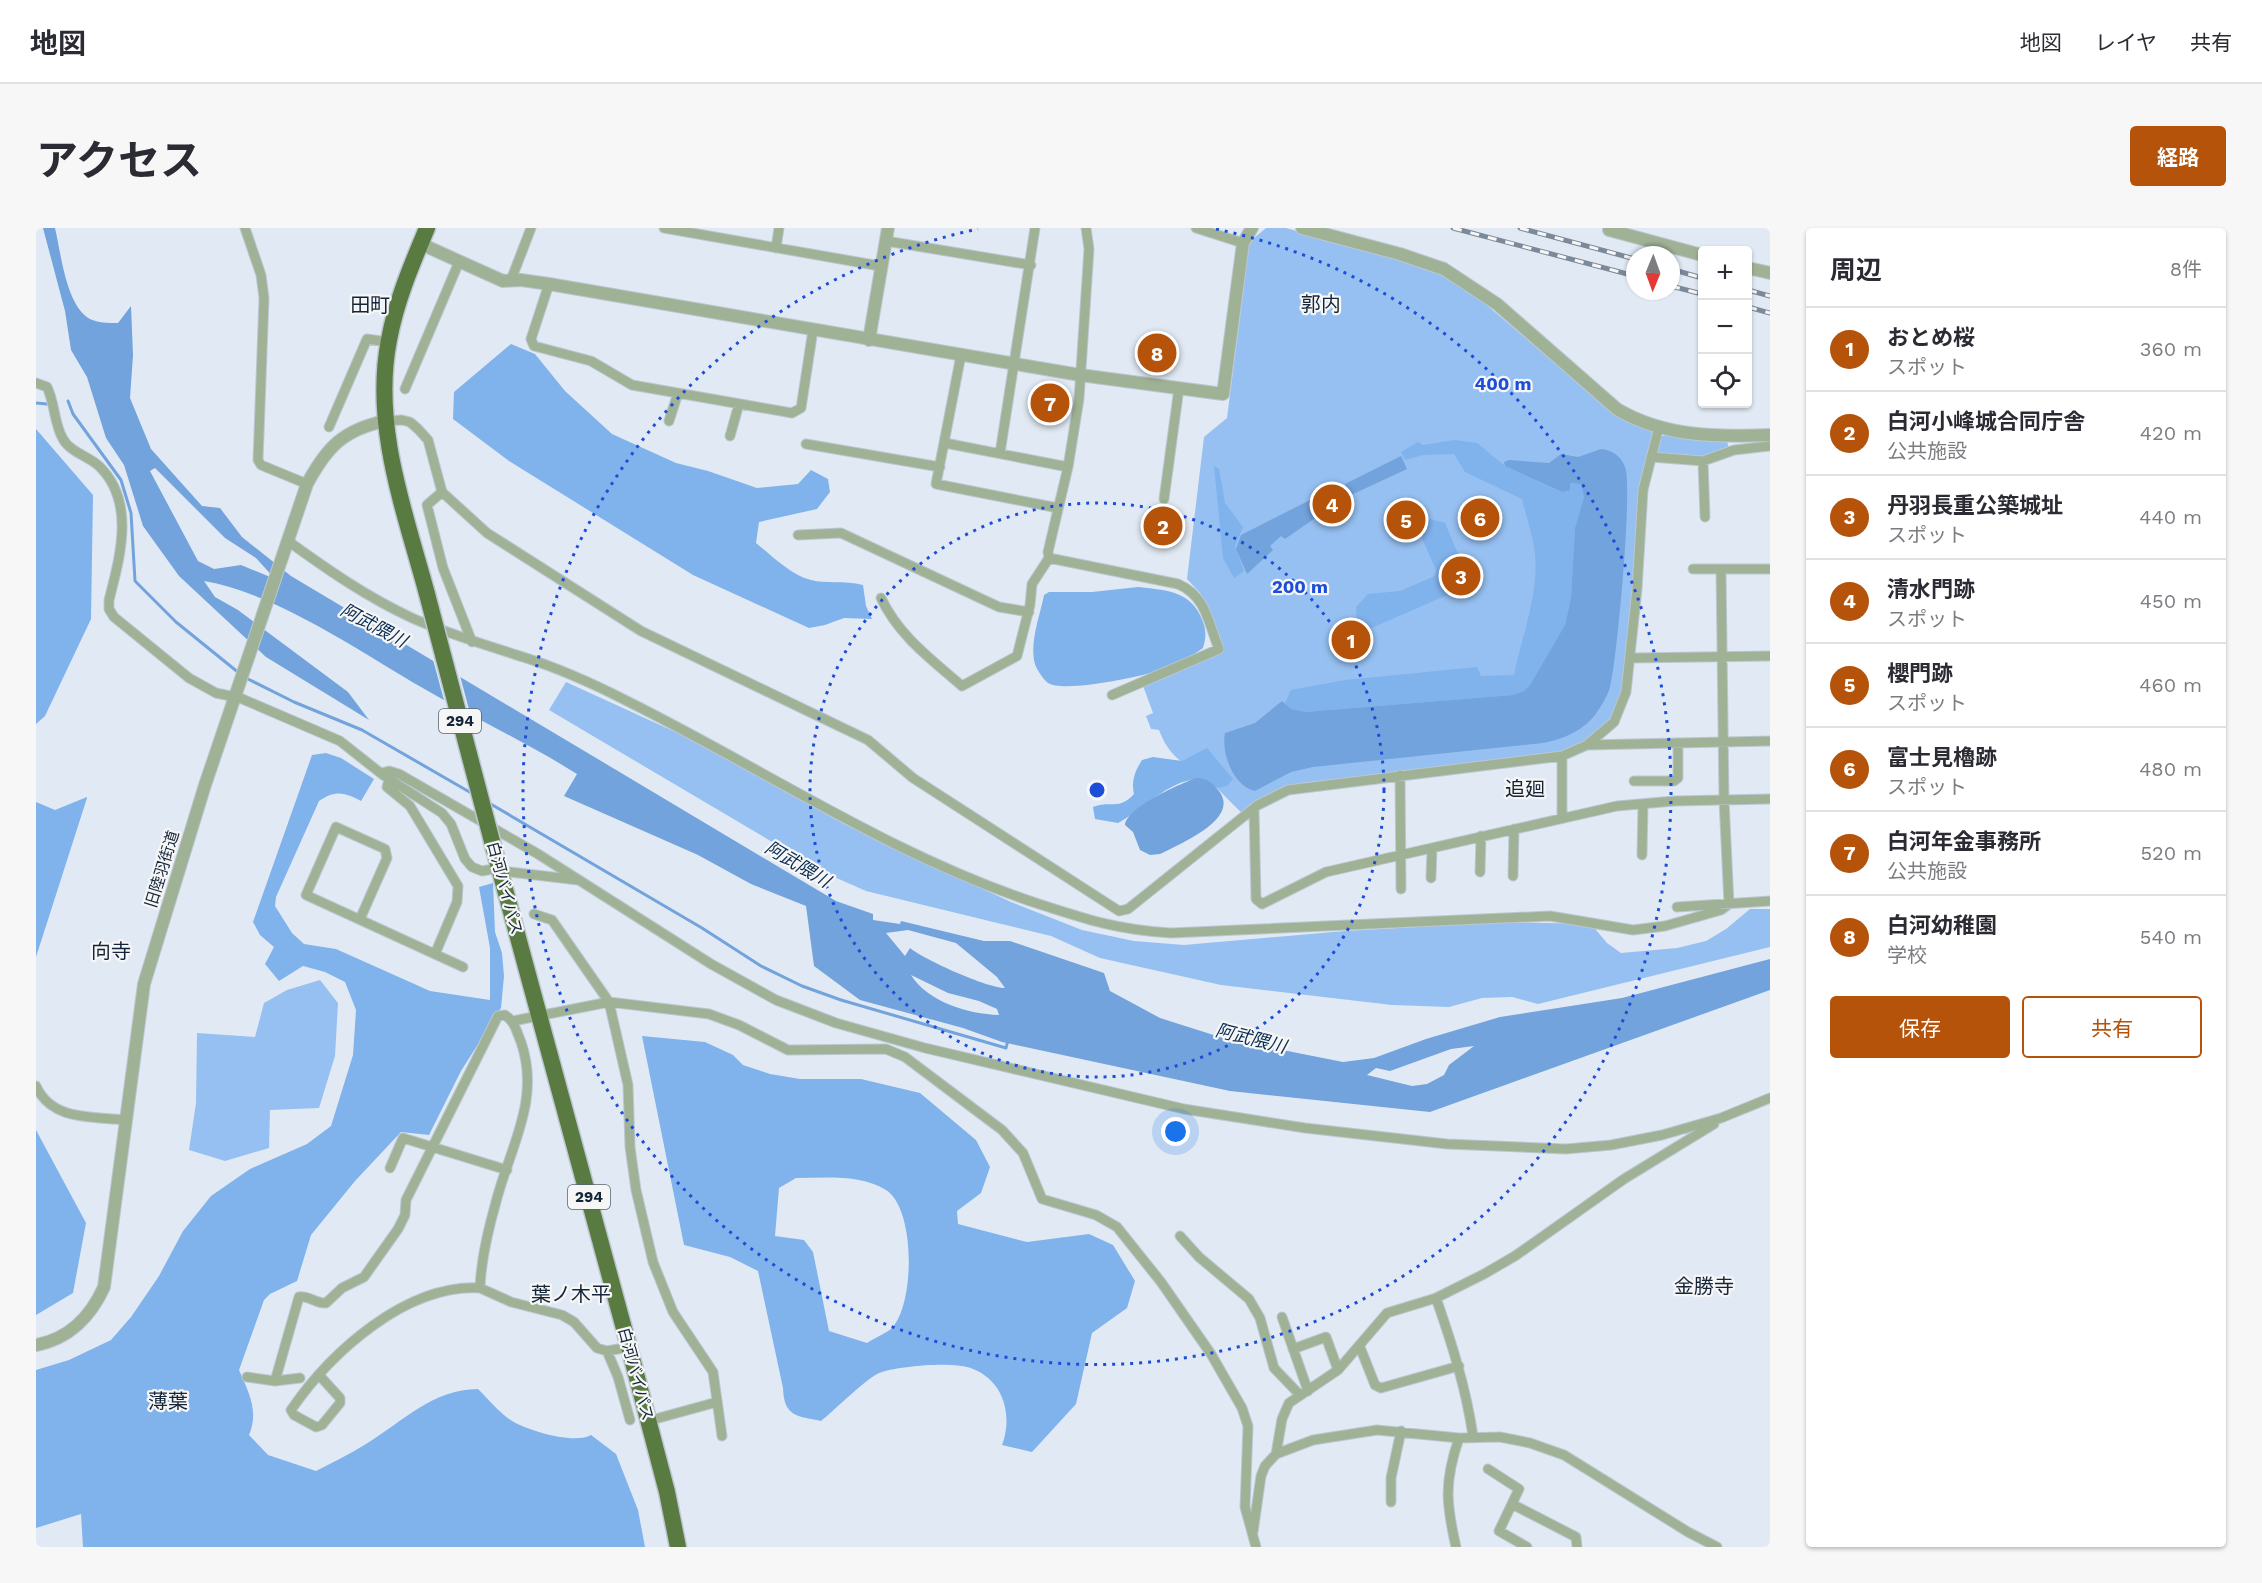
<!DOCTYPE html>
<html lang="ja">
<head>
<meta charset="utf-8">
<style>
	:root { --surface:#fff; --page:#f7f7f7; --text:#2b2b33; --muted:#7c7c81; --line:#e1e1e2; --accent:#b45309 }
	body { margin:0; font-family:"Work Sans","Noto Sans JP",sans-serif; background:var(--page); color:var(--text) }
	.controls { position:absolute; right:18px; top:18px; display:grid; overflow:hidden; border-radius:6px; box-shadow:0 2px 4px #0004 }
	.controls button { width:54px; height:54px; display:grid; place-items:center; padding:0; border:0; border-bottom:2px solid var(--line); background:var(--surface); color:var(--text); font:30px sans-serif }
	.compass { position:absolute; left:1590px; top:18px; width:54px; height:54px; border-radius:50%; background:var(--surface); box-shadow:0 2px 4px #0004; rotate:181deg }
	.you { position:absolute; left:1140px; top:904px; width:21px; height:21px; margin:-15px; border:4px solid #fff; border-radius:50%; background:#1a73e8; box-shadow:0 0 0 9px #1a73e833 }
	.badge { display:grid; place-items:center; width:39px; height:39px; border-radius:50%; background:var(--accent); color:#fff; font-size:20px; font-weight:700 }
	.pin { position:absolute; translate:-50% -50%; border:3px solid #fff; box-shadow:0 2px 6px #0006 }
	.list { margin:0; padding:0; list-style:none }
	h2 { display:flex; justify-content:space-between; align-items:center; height:78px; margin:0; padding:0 24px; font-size:26px }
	h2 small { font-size:20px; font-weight:400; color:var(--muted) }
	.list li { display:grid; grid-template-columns:39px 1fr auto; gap:18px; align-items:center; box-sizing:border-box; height:84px; padding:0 24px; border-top:2px solid var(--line) }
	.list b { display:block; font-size:22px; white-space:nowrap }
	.list p { margin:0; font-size:20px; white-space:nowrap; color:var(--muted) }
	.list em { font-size:20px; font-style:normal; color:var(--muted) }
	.actions { display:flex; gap:12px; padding:18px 24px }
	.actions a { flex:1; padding:14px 0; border:2px solid var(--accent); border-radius:6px; text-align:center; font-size:21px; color:var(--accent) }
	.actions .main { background:var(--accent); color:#fff }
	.icon { flex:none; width:33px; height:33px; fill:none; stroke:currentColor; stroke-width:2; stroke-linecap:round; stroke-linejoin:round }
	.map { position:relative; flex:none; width:1734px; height:1319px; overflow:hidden; border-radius:6px }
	header { display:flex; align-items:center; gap:36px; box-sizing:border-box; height:84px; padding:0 30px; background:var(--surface); border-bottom:2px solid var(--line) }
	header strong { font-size:28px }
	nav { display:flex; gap:33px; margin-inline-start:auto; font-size:21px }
	.intro { display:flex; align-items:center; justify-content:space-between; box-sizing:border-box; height:144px; padding:0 36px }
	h1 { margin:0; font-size:42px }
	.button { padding:15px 27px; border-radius:6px; background:var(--accent); color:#fff; font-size:21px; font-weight:700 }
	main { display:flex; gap:36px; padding:0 36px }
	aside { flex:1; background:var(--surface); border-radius:6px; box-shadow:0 2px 4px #0004 }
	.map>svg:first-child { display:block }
	.green { fill:#96c0f1 }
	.forest { fill:#80b2ec; fill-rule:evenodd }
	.water { fill:#72a3dc; fill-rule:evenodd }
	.pier { fill:#e1eaf4 }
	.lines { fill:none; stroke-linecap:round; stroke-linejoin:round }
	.stream { stroke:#72a3dc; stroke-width:3 }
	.minor-casing { stroke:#bcc7d2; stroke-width:11 }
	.tertiary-casing { stroke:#bcc7d2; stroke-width:14 }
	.trunk-casing { stroke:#bcc7d2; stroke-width:19 }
	.minor { stroke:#a0b295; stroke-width:9 }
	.tertiary { stroke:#a0b295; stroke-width:12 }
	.trunk { stroke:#597a40; stroke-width:16 }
	.rail-casing { stroke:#7c8998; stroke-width:5 }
	.rail { stroke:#f6f6f6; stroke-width:3; stroke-dasharray:9; stroke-linecap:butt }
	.trunk-bridge-casing { stroke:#bcc7d2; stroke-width:19; stroke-linecap:butt }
	.trunk-bridge { stroke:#597a40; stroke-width:16 }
	.ring { fill:none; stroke:#1d4ed8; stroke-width:3; stroke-dasharray:3 6 }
	.labels { text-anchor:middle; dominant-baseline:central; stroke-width:4.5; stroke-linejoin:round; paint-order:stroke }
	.shield { fill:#f6f6f6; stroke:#586472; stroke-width:1.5 }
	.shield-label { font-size:15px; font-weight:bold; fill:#142539 }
	.street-label { font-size:16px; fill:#142539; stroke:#f6f6f6 }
	.water-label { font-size:18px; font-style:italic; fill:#092d52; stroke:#f6f6f6 }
	.quarter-label { font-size:20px; fill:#142539; stroke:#f6f6f6 }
	.centre { fill:#1d4ed8; stroke:#f6f6f6; stroke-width:3 }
	.ring-label { font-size:18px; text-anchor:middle; font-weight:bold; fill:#1d4ed8; stroke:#f6f6f6; stroke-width:4.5; stroke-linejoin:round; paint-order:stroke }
</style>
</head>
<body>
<header>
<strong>地図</strong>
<nav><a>地図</a><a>レイヤ</a><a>共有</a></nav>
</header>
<div class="intro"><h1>アクセス</h1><a class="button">経路</a></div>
<main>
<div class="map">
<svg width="1734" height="1319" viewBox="0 0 1734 1319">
	<rect width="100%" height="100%" fill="#e1eaf4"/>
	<path class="green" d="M 1230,0 L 1250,0 L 1361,31 L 1404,45 L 1432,61 L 1581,188 L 1614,201 L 1618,209 L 1590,453 C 1587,463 1585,476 1580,485 C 1570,505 1540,521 1519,526 L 1267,555 L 1250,558 L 1207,586 C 1196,576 1186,565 1176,555 C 1152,536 1135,534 1123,502 L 1115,501 L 1110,488 L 1117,485 L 1106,455 L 1186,421 L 1164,365 L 1151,351 L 1168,209 L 1191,190 L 1213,18 L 1218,10 Z
		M 1629,207 L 1660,212 L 1691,213 L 1693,221 L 1663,230 L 1620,228 L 1624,209 Z
		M 530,454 L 657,512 L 810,597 L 975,674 L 1046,702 L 1098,713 L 1148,717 L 1309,703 L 1468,694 L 1555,696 L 1571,715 L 1585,725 L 1641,720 L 1670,713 L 1690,701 L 1714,681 L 1734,681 L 1734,719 L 1502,776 L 1476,769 L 1446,770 L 1413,779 L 1356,777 L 1185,757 L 1064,730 L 1015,708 L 830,663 L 787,644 L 513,482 Z
		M 284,752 L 302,775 L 299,828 L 283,880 L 234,882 L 233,920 L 189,933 L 153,922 L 160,875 L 161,805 L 219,809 L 228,775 L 251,762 Z"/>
	<path class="forest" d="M 475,116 L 499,126 L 529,163 L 576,206 L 640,235 L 672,243 L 721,260 L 762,256 L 775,242 L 792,251 L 794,264 L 781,281 L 723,294 L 720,315 C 735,327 755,347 775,352 C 790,356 808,352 827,357 L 830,378 L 836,391 L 808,390 L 789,397 L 773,400 L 657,347 L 473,233 L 417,191 L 418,164 Z
		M 0,201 L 57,267 L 55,391 L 9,488 L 0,496 Z
		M 1419,212 L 1441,215 L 1469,238 L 1525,264 L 1531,264 L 1536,255 L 1545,256 L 1548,269 L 1539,300 L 1535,370 L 1529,397 L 1494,457 L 1488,463 L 1477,467 L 1268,484 L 1254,481 L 1249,475 L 1255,462 L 1309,452 L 1441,439 L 1445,448 L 1478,447 C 1486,407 1503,367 1499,326 C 1497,308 1490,288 1486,271 L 1429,244 L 1418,226 L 1387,227 L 1369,232 L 1365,224 L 1382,214 L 1387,217 Z
		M 1178,238 L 1183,241 L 1189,275 L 1207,299 L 1199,318 L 1208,343 L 1198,350 L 1187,330 Z
		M 1394,291 L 1409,295 L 1433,352 L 1432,358 L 1333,401 L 1321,399 L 1320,379 L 1332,366 L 1364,363 L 1399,348 L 1400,342 L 1381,299 L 1382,295 Z
		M 1102,359 C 1127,362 1152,362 1164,387 C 1170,399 1171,407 1167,420 C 1154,430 1138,437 1122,443 C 1103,449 1028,465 1012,455 C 1007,451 1001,442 999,436 C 993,415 1004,388 1008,367 L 1013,364 L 1056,364 Z
		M 1171,520 L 1197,551 L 1191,558 L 1181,560 C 1152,532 1109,581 1082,595 L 1059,591 L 1057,579 C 1074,572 1083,583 1098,566 C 1095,553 1099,543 1106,532 L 1117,529 L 1146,533 Z
		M 290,525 L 305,530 L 338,551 L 325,573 C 308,564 299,562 283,573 L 240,669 L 239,678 L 256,705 L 268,716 L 300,721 L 394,763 L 454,772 L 454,720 L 443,659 L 457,655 L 459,704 L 466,725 L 468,748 L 465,780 L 425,843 L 393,907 L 365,904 L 319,953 L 275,1007 L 261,1053 L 234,1066 L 228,1072 L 203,1142 C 213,1165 223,1183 213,1207 L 232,1227 L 280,1243 C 297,1234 314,1226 330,1216 C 366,1194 397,1161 442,1161 C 452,1171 462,1183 473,1191 C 488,1202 539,1217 555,1207 L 580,1226 L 602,1282 L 609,1319 L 47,1319 L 45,1286 L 0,1300 L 0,1142 L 33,1132 L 75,1112 L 95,1089 L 123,1048 L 147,1003 L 175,968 L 214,941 L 271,916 L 295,898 L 317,827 L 320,782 L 309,754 L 289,744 L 267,738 L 243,753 L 229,736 L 238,719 L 224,707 L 217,694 L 276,527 Z
		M 51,569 L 51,570 L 0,729 L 0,574 L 19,582 Z
		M 606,808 L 669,814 L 697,827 L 707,837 L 734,846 L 764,851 L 825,851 L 884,865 L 940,912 L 954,939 L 945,965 L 921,983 L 922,996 L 991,1014 L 1053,1006 L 1077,1017 L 1099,1053 L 1091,1080 L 1056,1105 L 1040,1176 L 996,1224 L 966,1217 C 977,1188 968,1153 937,1141 C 918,1133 866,1138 846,1144 C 833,1147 798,1183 785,1193 C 761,1188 748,1189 747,1160 L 722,1043 L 694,1029 L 648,1017 ZM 760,950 C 791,950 823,946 850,962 C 880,981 879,1078 855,1101 C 849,1106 838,1110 831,1115 L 793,1103 L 777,1024 L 768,1012 L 739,1008 L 743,960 Z
		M 0,902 L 50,995 L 37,1065 L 0,1087 Z"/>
	<path class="water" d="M 7,0 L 19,0 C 25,25 30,78 54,91 C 62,95 72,95 82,95 L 95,78 L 97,127 L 94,170 L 115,221 L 166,278 L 184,280 L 206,309 L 255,348 L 773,657 L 800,673 L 837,686 L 837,692 L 864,696 L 865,693 L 948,713 L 974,713 L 1068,745 L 1074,763 L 1124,790 L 1187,810 L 1307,834 L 1338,830 L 1390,811 L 1464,789 L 1586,770 L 1734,731 L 1734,762 L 1394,884 L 1194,863 L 966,814 L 927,800 L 824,772 L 778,738 L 770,678 L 715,656 L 662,627 L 528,568 L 541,546 C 490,514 436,489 385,459 C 323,423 239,365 168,353 L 179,369 L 202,382 L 312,464 L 333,492 L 230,429 L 143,348 L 107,298 L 88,237 L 70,210 L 51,149 L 35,122 L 29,83 ZM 119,240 L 189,310 L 220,330 L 239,351 L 205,337 L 178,341 L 162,333 L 114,243 ZM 872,702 L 920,715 L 961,749 L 969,760 C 951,760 889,732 874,720 L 869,728 L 850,705 ZM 875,747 L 912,765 L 943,773 L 961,781 L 963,787 C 932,786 892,774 875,747 ZM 1438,818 L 1413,837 L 1408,847 L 1391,856 L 1376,858 L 1331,847 L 1340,840 L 1354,843 L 1415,821 Z
		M 1565,221 C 1576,222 1585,228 1589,239 C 1597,257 1581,435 1574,459 C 1572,467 1566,477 1561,484 C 1549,502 1528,511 1507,515 L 1277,539 L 1255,544 L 1219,563 C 1197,558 1185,525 1189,505 L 1219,495 L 1246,473 L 1255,481 L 1269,484 L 1477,467 L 1488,463 L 1494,457 L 1529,397 L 1535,370 L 1539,300 L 1548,269 L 1545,256 L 1535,255 L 1533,263 L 1526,264 L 1469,238 L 1468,234 L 1473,232 L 1513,235 L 1525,226 L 1542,229 Z
		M 1365,228 L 1371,241 L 1315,267 L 1309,256 Z
		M 1282,268 L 1286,268 L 1292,281 L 1249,311 L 1245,308 L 1234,318 L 1237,322 L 1211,346 L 1200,321 L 1205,307 Z
		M 1160,550 C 1171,550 1177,555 1183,563 C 1205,591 1143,616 1124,626 L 1114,627 L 1104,622 L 1097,604 L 1089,597 C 1091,579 1144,556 1160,550 Z"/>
	<path class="pier" d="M 396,428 L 423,444 L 435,489 L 409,476 Z"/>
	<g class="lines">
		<path class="stream" d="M 32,173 L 37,186 L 85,252 L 95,285 L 99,353 L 140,394 L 203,445
			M 0,175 L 11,176
			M 208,449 L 258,474 L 326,502 L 437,566
			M 453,575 L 666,700 L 725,738 L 766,758 L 805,772 L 970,820 L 972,812"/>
		<g class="minor-casing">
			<path id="minor" d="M 209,0 L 225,47 L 228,70 L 222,232 L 225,237 L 271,256
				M 628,0 L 844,38
				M 1160,0 L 1207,15
				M 850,13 L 995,37
				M 740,20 L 743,0
				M 475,52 L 495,0
				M 513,56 L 495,111 L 498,118 L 555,133 L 596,157 L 756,185 L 765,180 L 777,102
				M 925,127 L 900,256 L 1022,280
				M 0,155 L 11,159 C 19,175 18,196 27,211 C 34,224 52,228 63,238 C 100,274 84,329 73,372 L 73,381 L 78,389 L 153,450 L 180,465 L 204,470 L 304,513 L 347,547 L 406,585 L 415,596 L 429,631 L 436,639 L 446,643 L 463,640
				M 369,161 L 423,34
				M 349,193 L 366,192 L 374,194 L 382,201 L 392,212 L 406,264 L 451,305 L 605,403 L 832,512 L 877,550 L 1083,683 L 1092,681 L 1222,577 L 1252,562 L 1526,528 L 1551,517 L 1578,494 L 1590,464 L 1601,361 L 1607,262 L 1623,199
				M 633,193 L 642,165
				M 293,199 L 331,111 L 352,114
				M 694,208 L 703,176
				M 909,215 L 1032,239
				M 770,216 L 904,239
				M 964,225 L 999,0
				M 1615,229 L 1667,233 L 1698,222 L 1734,218
				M 1667,233 L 1669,289
				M 406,264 L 391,277 L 407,340 L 436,414
				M 1128,271 L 1143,160
				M 762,307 L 805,305 L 963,379 L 993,384
				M 252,313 C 292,342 331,369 376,390 C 412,406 450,417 487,429 C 522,440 558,456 591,473 C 728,541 856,628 1003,676 C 1052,692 1083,702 1135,705 L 1514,688 L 1597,702 L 1629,698 L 1685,682 L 1693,676 L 1688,572 L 1685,341
				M 1013,330 L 1142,356 C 1170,368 1172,394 1183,421 L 1076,467
				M 1657,341 L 1734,341
				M 845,370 C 863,408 895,431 926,458 L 981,428 L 994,377 L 996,356 L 1013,330 L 1012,324 L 1032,239 L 1043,171 L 1053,21 L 1050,0
				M 1595,430 L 1734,428
				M 1551,517 L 1734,513
				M 1526,528 L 1526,590
				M 345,545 L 353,543 L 363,546 L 502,626 L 675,736 L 740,772 L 800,795 L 889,820 L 1148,881 L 1269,900 L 1411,916 L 1530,921 L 1575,917 L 1626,907 L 1685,890 L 1734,870
				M 1364,547 L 1365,661
				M 353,551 L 351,559 L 374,578 L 422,658 L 421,674 L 399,726
				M 1598,553 L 1638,553 L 1642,550 L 1642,515
				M 1218,580 L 1220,671 L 1226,676 L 1290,644 L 1581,578 L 1638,573 L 1734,571
				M 1606,627 L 1607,576
				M 1444,644 L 1445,608
				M 464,646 L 474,644 L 542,652
				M 1477,648 L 1478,601
				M 1395,650 L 1396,620
				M 1641,679 L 1734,673
				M 498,686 L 516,692 L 573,774 L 592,857 L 594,919 L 600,962 L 617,1034 L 637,1084 L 677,1144 L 686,1208
				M 324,691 L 351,630 L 349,621 L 300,599 L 270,667 L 427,739
				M 477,793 L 573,774 L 673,786 L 703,797 L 752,822 L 850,821 L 869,829 L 966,902 L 987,925 L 1006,971 L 1060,987 L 1081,999 L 1125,1054 L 1175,1126 L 1206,1180 L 1212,1198 L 1209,1279 L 1220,1319
				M 0,858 C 16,893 55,888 89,892
				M 354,940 L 367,910 L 471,942
				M 1144,1008 L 1163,1029 L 1213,1071 L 1224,1090 L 1238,1140 L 1263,1166
				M 1400,1070 C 1416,1116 1430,1160 1437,1208
				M 1246,1089 L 1272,1163
				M 1324,1119 L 1339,1157 L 1345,1160 L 1423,1138
				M 1257,1121 L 1290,1109 L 1302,1142
				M 571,1123 L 582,1149 L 594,1192
				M 283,1147 L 304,1170 L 304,1175 L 286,1197 L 280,1199 L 258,1187 L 255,1182 C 295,1124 370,1056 444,1060
				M 211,1149 L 239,1153 L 264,1150
				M 239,1153 L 263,1069 C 273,1067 280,1076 290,1075 L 306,1060 L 328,1049 L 362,1001 L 369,987 L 370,972 L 462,788 L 469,787 C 479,794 480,802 485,814 C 505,872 474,919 460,974 C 452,1002 445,1030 444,1060 L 475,1074 L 526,1087 L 538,1094 L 561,1120 L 571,1123 L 593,1119
				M 612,1193 L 681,1174
				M 1240,1226 L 1246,1191 L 1253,1175 L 1302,1142 L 1351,1085 L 1400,1070 L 1448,1046 L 1479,1028 L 1588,951 L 1678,896
				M 1452,1241 L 1483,1261 L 1463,1303 L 1491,1319
				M 1355,1274 L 1355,1250 L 1365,1203
				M 1476,1276 L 1540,1309 L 1541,1319
				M 1217,1304 L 1225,1248 L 1229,1238 L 1240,1226 L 1277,1212 L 1341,1202 L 1423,1210 L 1464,1209 L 1494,1215 L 1528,1227 L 1652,1304 L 1681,1319
				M 1420,1319 C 1410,1275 1408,1254 1423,1210"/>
		</g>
		<g class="tertiary-casing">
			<path id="tertiary" d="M 1266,0 L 1364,26 L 1408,41 L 1461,76 L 1581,181 C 1628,209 1680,209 1734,207
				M 1573,2 L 1666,27
				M 385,16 L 467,53 L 485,52 L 513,56 L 1044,147 L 1187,166 L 1207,15 L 1216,0
				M 1712,40 L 1734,45
				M 833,112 L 852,0
				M 0,1117 C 33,1111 55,1088 68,1059 L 108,756 L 169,557 L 271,256 C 291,219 307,202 349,193"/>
		</g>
		<g class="trunk-casing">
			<path id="trunk" d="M 391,366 C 369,284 336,198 353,112 C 360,73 376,36 391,0
				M 458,621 L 593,1119 L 631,1264 L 642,1319"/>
		</g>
		<use href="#minor" class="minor"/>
		<use href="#tertiary" class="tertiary"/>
		<use href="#trunk" class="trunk"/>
		<g class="rail-casing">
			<path id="rail" d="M 1417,0 L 1599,48
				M 1484,0 L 1599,31
				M 1635,41 L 1666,50
				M 1635,58 L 1666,66
				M 1712,62 L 1734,68
				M 1712,79 L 1734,85"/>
		</g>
		<use href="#rail" class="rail"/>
		<g class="trunk-bridge-casing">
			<path id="trunk-bridge" d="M 391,366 L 458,621"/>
		</g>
		<use href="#trunk-bridge" class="trunk-bridge"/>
	</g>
	<g class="ring">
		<circle cx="1061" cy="562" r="287"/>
		<path d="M1180 1A574 574 0 1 1 942 1"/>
	</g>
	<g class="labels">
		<g class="shield">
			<rect x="403" y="481" width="42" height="24" rx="4.5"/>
			<rect x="532" y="957" width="42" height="24" rx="4.5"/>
		</g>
		<g class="shield-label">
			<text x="424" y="493">294</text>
			<text x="553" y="969">294</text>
		</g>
		<g class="street-label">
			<text transform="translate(126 641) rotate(-73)">旧陸羽街道</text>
			<text transform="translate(469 660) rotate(75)">白河バイパス</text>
			<text transform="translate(600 1146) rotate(75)">白河バイパス</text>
		</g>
		<g class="water-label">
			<text transform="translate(338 397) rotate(28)">阿武隈川</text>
			<text transform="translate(762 636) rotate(31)">阿武隈川</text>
			<text transform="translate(1215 810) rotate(14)">阿武隈川</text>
		</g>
		<g class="quarter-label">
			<text x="1285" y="76">郭内</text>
			<text x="334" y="77">田町</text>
			<text x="1489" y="561">追廻</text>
			<text x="75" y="723">向寺</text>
			<text x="1668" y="1058">金勝寺</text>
			<text x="535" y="1066">葉ノ木平</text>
			<text x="132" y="1173">薄葉</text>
		</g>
	</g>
	<circle cx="1061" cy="562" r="9" class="centre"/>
	<g class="ring-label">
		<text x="1467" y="162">400 m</text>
		<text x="1264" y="365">200 m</text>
	</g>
</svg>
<div class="controls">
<button>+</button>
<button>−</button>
<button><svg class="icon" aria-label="locate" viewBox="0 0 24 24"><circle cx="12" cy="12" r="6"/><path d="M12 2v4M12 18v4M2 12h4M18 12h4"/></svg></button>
</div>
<svg class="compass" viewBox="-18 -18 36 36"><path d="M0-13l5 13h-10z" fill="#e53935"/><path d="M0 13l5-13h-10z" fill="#7c7c81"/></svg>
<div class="you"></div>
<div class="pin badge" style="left:1315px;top:412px">1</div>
<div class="pin badge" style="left:1127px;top:298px">2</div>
<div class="pin badge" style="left:1425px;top:348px">3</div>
<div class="pin badge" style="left:1296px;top:276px">4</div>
<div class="pin badge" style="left:1370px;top:292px">5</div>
<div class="pin badge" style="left:1444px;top:290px">6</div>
<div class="pin badge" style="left:1014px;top:175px">7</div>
<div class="pin badge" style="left:1121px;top:125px">8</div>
</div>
<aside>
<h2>周辺<small>8件</small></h2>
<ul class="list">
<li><span class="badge">1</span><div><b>おとめ桜</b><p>スポット</p></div><em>360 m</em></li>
<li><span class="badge">2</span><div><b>白河小峰城合同庁舎</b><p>公共施設</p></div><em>420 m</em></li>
<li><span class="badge">3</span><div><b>丹羽長重公築城址</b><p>スポット</p></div><em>440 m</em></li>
<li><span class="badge">4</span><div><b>清水門跡</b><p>スポット</p></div><em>450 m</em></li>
<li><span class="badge">5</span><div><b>櫻門跡</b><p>スポット</p></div><em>460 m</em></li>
<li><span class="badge">6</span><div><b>富士見櫓跡</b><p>スポット</p></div><em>480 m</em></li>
<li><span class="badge">7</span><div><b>白河年金事務所</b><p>公共施設</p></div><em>520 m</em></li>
<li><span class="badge">8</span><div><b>白河幼稚園</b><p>学校</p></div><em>540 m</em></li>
</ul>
<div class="actions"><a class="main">保存</a><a>共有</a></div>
</aside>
</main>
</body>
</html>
